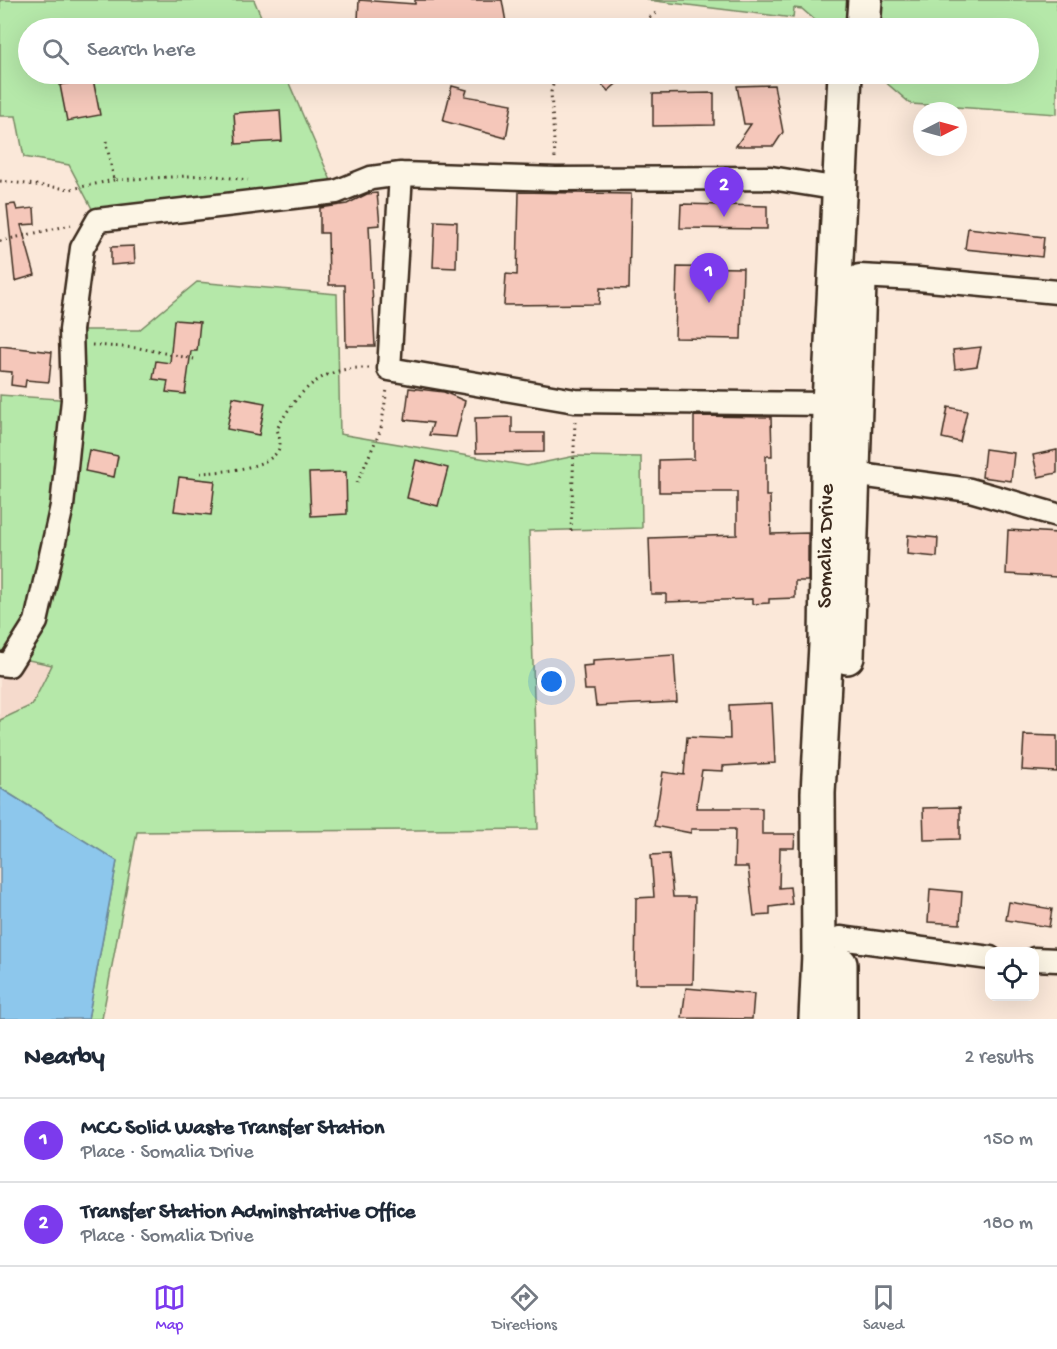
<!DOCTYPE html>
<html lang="en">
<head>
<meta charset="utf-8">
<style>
	:root { --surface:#fff; --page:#f6f6f7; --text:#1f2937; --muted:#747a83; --line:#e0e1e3; --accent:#7c3aed }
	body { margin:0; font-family:"Gochi Hand",sans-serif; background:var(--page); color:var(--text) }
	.controls { position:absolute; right:18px; bottom:18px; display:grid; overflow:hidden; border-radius:12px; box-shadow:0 6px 24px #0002 }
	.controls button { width:54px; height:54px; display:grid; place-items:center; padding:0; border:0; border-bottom:2px solid var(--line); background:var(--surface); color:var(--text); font:30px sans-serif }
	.compass { position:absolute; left:913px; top:102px; width:54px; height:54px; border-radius:50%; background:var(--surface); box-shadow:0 6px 24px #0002; rotate:84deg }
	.you { position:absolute; left:552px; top:682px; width:21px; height:21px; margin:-15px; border:4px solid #fff; border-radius:50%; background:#1a73e8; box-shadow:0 0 0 9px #1a73e833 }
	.badge { display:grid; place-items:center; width:39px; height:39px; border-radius:50%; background:var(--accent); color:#fff; font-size:20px; font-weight:700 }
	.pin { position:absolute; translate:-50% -50px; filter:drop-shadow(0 2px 3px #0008) }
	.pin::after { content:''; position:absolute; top:32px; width:21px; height:18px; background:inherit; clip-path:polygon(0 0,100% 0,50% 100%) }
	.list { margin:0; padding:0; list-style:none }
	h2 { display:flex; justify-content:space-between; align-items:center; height:78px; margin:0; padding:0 24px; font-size:26px }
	h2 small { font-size:20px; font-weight:400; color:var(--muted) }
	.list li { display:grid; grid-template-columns:39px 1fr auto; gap:18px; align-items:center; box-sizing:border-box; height:84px; padding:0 24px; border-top:2px solid var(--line) }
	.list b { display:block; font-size:22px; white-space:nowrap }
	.list p { margin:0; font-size:20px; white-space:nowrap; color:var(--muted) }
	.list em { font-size:20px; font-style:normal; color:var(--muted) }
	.icon { flex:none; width:33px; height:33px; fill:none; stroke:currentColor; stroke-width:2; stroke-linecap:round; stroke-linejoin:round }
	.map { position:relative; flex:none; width:1057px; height:1019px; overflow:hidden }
	.search { position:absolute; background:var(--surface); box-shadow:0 6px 24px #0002; left:18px; right:18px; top:18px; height:66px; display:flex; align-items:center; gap:15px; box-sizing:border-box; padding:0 21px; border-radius:33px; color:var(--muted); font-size:22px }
	.sheet { height:246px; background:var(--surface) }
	nav { display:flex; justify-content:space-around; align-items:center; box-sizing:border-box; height:84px; border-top:2px solid var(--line); background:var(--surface); font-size:16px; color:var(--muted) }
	nav a { display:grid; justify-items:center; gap:3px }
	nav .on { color:var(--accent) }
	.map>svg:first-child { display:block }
	.built { fill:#f5dacc }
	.green { fill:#b5e8a9; stroke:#788964; stroke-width:1.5 }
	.water { fill:#8dc7ec; stroke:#6c889a; stroke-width:1.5 }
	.building { fill:#f5c7ba; stroke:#3b2a1e; stroke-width:1.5 }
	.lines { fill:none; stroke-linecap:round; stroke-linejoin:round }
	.minor-casing { stroke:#3b2a1e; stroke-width:27 }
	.primary-casing { stroke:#3b2a1e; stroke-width:38 }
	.path { stroke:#3b2a1e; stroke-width:3; stroke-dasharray:1.5 4.5; stroke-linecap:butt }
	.minor { stroke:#fcf5e5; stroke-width:22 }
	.primary { stroke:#fcf5e5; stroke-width:33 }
	.labels { text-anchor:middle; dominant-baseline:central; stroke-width:4.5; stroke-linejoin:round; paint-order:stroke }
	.street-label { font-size:22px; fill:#3b2a1e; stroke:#fcf5e5 }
</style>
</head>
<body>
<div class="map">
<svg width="1057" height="1019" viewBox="0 0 1057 1019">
	<rect width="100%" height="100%" fill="#fbe8d9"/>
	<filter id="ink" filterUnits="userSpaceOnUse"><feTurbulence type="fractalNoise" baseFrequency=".0167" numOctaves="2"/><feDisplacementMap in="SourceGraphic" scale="12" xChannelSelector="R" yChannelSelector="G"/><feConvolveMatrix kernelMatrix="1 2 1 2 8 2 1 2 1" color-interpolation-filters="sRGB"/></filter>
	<g filter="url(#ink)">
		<path class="built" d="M 0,654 L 52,664 L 32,705 L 0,720 Z"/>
		<path class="green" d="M 0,0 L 254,0 L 266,28 L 28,28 L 28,74 L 285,74 L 336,192 L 98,220 L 69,165 L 24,157 L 16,116 L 0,116 Z
			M 647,0 L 1057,0 L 1057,114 L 911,104 L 876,74 L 1028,74 L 1028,28 L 824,28 L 802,9 L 794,8 L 793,18 Z
			M 197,282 L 337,294 L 340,434 L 527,466 L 575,456 L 641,457 L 642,528 L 529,531 L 538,829 L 137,832 L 102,1019 L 88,1019 L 117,861 L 0,788 L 0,720 L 32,705 L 52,665 L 0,654 L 0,395 L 73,400 L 71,330 L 139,330 Z"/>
		<path class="water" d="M 0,788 L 117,861 L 88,1019 L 0,1019 Z"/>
		<path class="building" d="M 359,0 L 415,4 L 415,0 L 502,0 L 507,28 L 398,28 L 399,23 L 358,20 Z
			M 592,74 L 628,74 L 608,91 Z
			M 93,79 L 100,115 L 67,121 L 60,85 Z
			M 774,85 L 783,132 L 774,146 L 736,146 L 751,124 L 744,124 L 737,86 Z
			M 452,86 L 467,90 L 465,96 L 512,104 L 506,138 L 443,121 Z
			M 714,93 L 714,125 L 653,126 L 653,94 Z
			M 280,110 L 282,141 L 236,144 L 234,113 Z
			M 519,192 L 631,194 L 629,289 L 600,288 L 599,304 L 504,305 L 506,274 L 517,275 Z
			M 377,193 L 380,225 L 369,226 L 375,346 L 346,346 L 345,285 L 329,285 L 328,233 L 320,233 L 320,208 L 347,204 L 367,194 Z
			M 15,204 L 17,210 L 34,208 L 35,224 L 21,225 L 35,275 L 15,281 L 7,205 Z
			M 681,204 L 767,206 L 767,229 L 680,228 Z
			M 435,221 L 457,222 L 456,268 L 433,267 Z
			M 968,228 L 1044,237 L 1042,257 L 965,249 Z
			M 134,246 L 135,263 L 111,265 L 111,247 Z
			M 677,267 L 743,268 L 741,339 L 675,338 Z
			M 174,320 L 200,322 L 197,351 L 191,351 L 185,394 L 166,392 L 168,381 L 153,379 L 156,361 L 170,363 Z
			M 0,346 L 52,352 L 49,382 L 26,380 L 25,387 L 11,385 L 12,372 L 0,371 Z
			M 981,347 L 977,366 L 955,369 L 953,350 Z
			M 409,388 L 444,392 L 465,401 L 456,437 L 429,435 L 433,423 L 405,420 Z
			M 233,397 L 265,403 L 259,435 L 227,429 Z
			M 948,407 L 967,411 L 960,442 L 942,438 Z
			M 694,416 L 771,417 L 772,456 L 766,456 L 766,496 L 770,496 L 771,534 L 808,533 L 808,581 L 795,581 L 795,598 L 769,599 L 769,603 L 752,604 L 752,599 L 666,602 L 666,594 L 651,594 L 649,538 L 737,535 L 737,492 L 659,492 L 659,460 L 694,459 Z
			M 512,417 L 512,433 L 544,433 L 544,452 L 476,453 L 475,418 Z
			M 985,449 L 1014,453 L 1011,481 L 982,477 Z
			M 89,450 L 118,456 L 114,477 L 85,471 Z
			M 1057,450 L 1057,473 L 1038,477 L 1033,455 Z
			M 416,460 L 448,468 L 438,506 L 407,498 Z
			M 346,472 L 347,514 L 311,516 L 309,473 Z
			M 179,477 L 215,481 L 211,515 L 174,511 Z
			M 1008,530 L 1057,533 L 1057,577 L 1006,574 Z
			M 908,535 L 938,538 L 937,557 L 907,554 Z
			M 674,655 L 677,702 L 596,706 L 594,690 L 585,690 L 583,666 L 593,665 L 593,660 Z
			M 772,703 L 775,763 L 723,766 L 723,771 L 702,770 L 696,808 L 762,808 L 762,834 L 795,834 L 794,848 L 780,848 L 779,888 L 790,887 L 792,904 L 770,907 L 770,915 L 754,916 L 748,867 L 734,867 L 735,829 L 691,829 L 691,833 L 654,826 L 663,772 L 684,775 L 687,737 L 730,739 L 729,705 Z
			M 1024,735 L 1057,736 L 1057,772 L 1022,770 Z
			M 960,807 L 960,839 L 924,840 L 923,808 Z
			M 669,854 L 673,897 L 695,897 L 693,984 L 635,984 L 636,898 L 654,897 L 651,855 Z
			M 930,889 L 962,892 L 960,924 L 928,922 Z
			M 1009,902 L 1052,909 L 1049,927 L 1006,920 Z
			M 686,988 L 754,994 L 752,1019 L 682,1018 Z"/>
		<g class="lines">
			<g class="minor-casing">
				<path id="minor" d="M 401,174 L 389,369 L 575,401 L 829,404
					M 859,276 L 918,279 L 1057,292
					M 853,474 L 970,490 L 1057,515
					M 0,664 L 9,665 L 36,622 L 62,506 L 73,400 L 71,330 L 82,248 L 98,220 L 336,192 L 371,178 L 401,174 L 556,179 L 771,178 L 840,189
					M 840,938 L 990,958
					M 1034,959 L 1057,960"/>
			</g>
			<g class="primary-casing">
				<path id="primary" d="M 863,28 L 865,0
					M 847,657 L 859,283
					M 816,1019 L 819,954 L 818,793 L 826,645 L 829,404 L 845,74
					M 840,1019 L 840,964"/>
			</g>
			<path class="path" d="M 635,28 L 656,13
				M 106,141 L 114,180 L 207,175 L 248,180
				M 555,158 L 551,92 L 556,74
				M 0,181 L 71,189 L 114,180
				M 0,241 L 71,225
				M 92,345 L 139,348 L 194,359
				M 200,473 C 218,472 280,469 280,443 C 280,439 278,433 277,429 C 298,390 322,366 369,368
				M 357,483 L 381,429 L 387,389
				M 571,531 L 575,421"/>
			<use href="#minor" class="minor"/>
			<use href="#primary" class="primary"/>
		</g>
	</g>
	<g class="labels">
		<g class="street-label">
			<text transform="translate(827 546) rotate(-89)">Somalia Drive</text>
		</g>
	</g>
</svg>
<div class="controls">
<button><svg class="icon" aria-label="locate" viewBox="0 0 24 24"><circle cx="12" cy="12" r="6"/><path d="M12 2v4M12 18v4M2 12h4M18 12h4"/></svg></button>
</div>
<svg class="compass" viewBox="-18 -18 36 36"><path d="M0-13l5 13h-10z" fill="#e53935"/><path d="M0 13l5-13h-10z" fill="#747a83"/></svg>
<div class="you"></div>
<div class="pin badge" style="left:709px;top:303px">1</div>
<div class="pin badge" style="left:724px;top:217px">2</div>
<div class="search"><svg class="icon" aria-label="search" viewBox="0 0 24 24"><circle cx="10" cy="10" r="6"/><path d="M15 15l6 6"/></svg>Search here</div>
</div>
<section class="sheet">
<h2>Nearby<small>2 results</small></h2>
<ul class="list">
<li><span class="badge">1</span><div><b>MCC Solid Waste Transfer Station</b><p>Place · Somalia Drive</p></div><em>150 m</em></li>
<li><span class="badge">2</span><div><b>Transfer Station Adminstrative Office</b><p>Place · Somalia Drive</p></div><em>180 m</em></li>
</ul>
</section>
<nav>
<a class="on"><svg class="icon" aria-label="map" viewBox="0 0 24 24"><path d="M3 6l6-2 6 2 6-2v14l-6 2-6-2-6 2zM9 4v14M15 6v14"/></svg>Map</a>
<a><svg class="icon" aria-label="directions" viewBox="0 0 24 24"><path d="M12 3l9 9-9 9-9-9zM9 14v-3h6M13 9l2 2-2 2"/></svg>Directions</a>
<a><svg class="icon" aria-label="saved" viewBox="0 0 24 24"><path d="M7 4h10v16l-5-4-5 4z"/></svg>Saved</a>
</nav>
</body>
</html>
